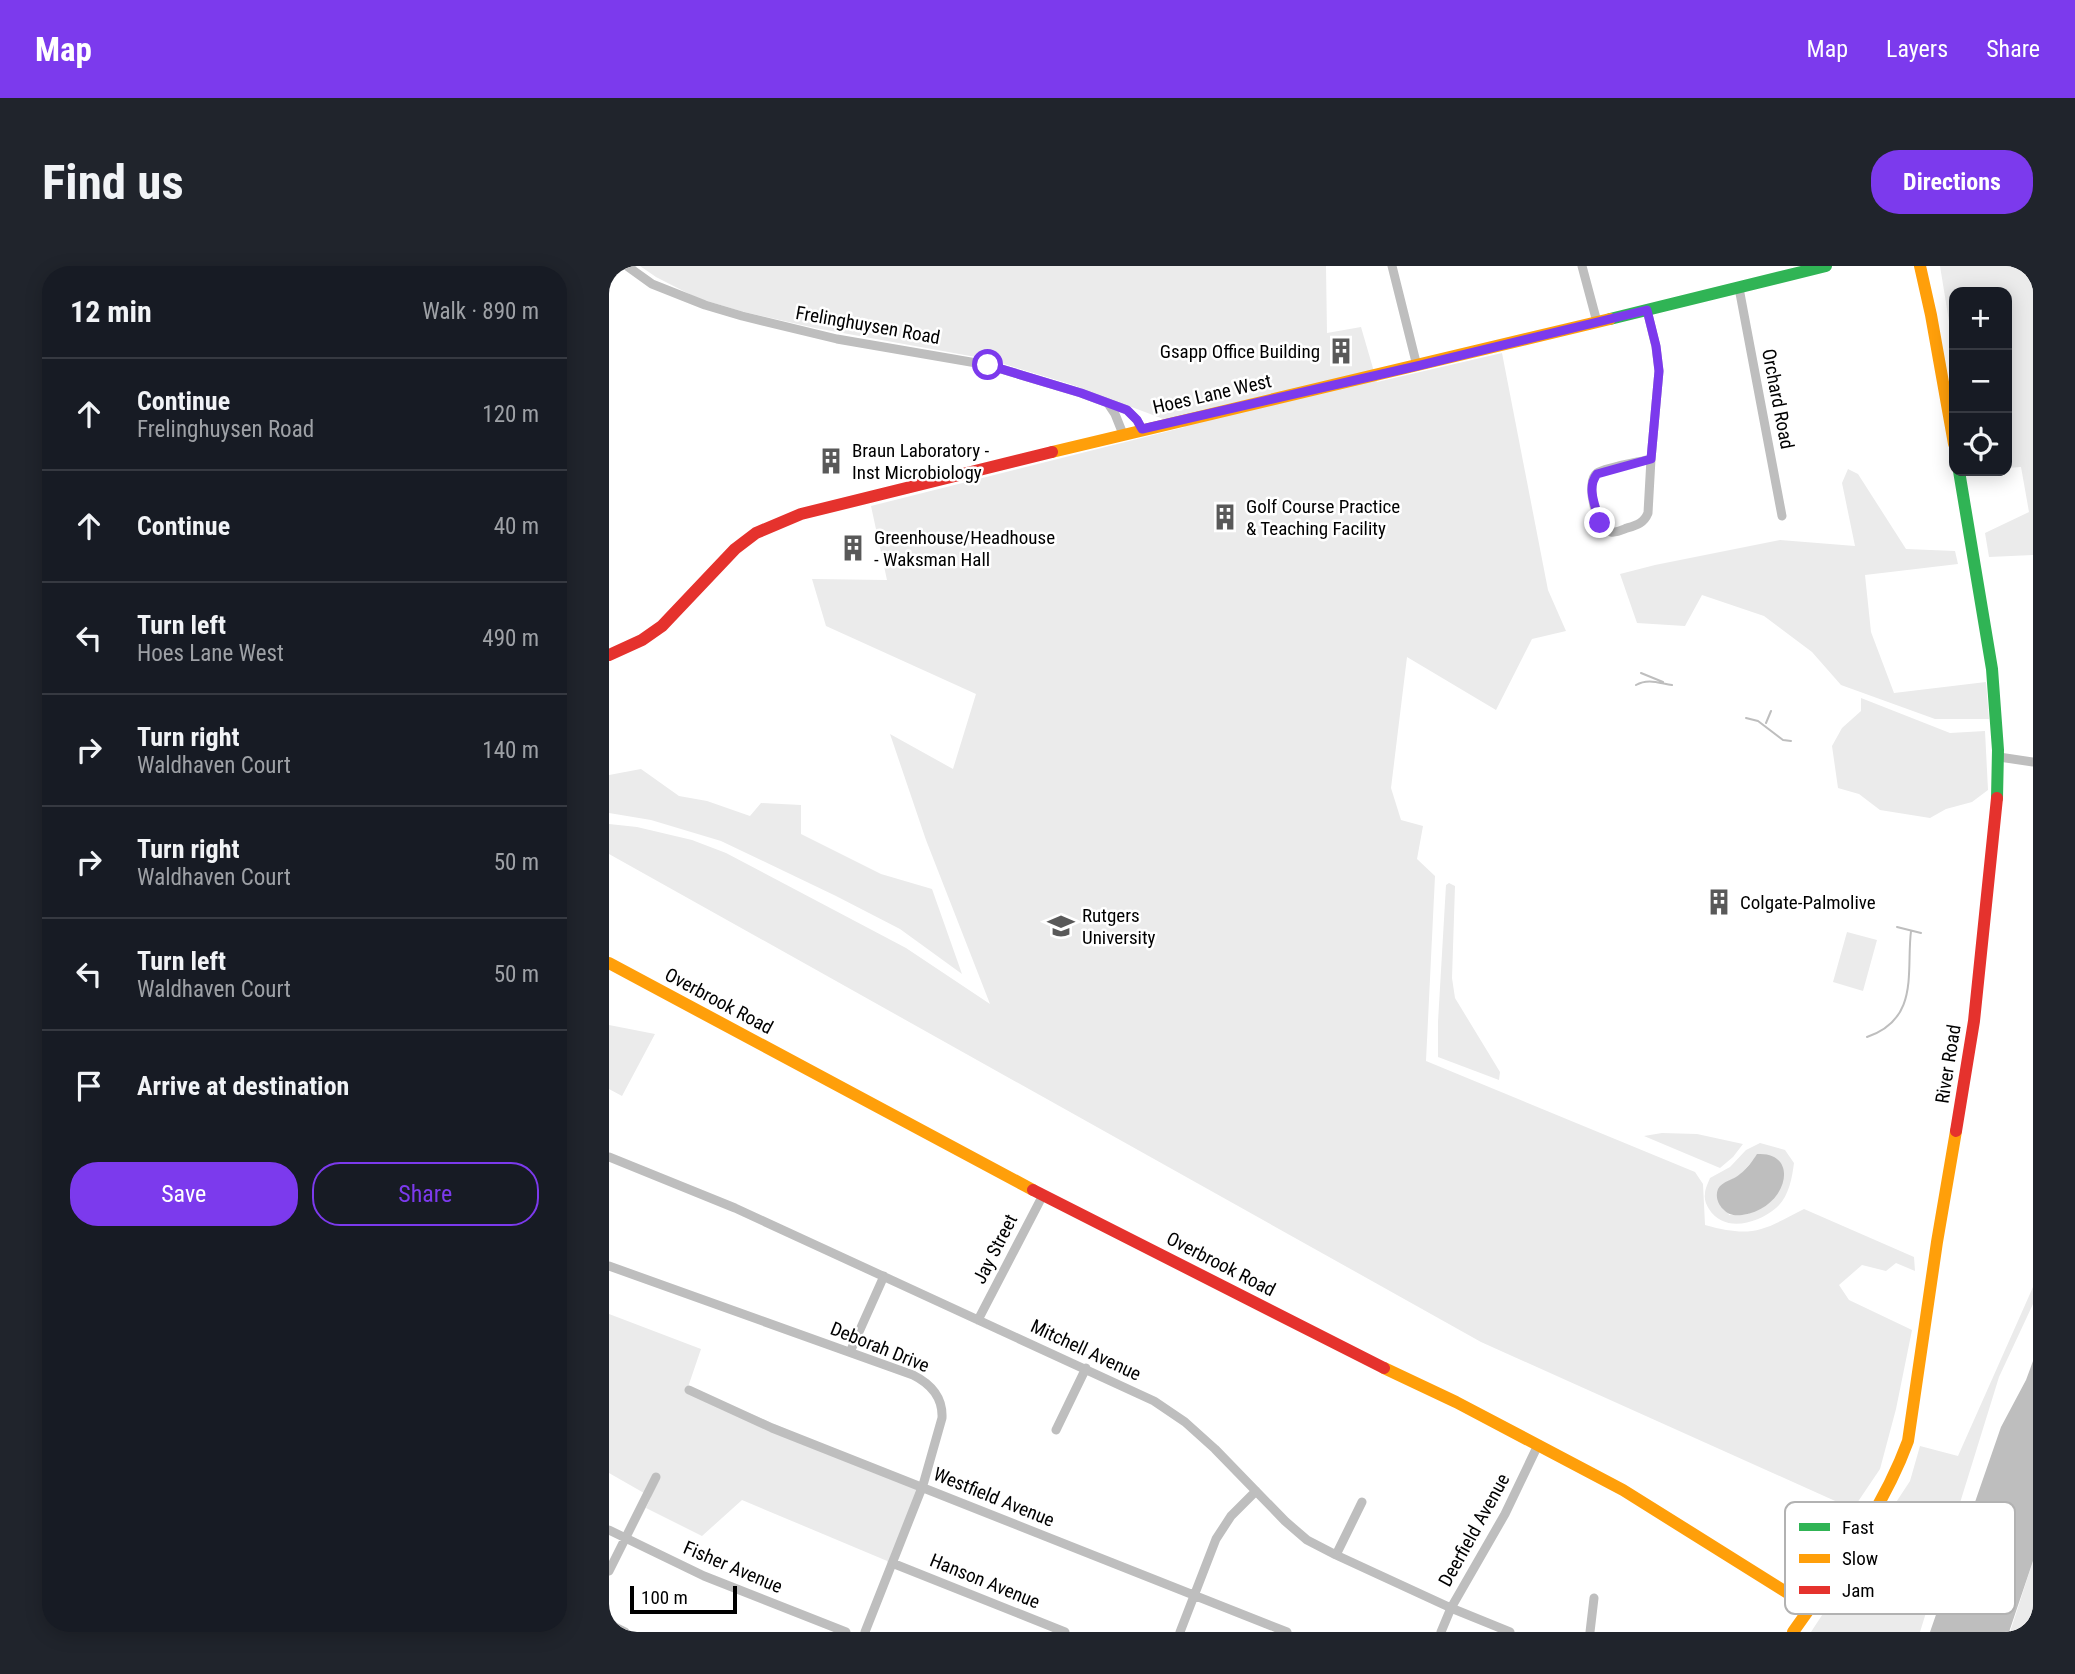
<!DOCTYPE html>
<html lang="en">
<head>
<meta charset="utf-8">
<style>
	:root { --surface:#171b24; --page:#20242c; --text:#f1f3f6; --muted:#9ea1a6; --line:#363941; --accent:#7c3aed }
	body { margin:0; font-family:"Roboto Condensed",sans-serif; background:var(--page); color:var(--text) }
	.controls { position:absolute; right:21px; top:21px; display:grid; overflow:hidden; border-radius:14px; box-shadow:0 4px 18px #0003 }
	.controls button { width:63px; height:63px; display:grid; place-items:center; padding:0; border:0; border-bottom:2px solid var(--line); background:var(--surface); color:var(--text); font:35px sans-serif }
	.scale { position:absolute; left:21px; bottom:18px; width:107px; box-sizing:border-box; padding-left:7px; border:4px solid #000; border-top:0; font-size:19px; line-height:24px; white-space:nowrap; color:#000; -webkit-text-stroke:5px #fff; paint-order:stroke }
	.stop { position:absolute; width:21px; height:21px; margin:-16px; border:5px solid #7c3aed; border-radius:50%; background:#fff }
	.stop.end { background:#7c3aed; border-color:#fff; box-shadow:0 2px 7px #0008 }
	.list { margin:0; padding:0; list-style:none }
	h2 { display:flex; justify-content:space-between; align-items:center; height:91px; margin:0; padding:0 28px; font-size:30px }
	h2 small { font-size:23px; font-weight:400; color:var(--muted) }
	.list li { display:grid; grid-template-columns:46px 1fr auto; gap:21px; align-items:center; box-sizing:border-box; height:112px; padding:0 28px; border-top:2px solid var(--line) }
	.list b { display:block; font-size:26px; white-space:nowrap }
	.list p { margin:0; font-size:23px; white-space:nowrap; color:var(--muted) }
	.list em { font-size:23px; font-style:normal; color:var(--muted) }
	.actions { display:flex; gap:14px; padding:21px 28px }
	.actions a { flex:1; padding:16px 0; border:2px solid var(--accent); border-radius:28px; text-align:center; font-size:24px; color:var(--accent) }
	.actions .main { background:var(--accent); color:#fff }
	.icon { flex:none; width:38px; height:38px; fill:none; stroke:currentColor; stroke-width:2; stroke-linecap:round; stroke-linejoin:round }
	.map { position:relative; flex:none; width:1424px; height:1366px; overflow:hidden; border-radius:28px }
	header { display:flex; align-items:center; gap:42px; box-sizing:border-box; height:98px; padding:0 35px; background:var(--accent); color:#fff }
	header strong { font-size:33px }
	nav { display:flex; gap:38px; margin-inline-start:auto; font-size:24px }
	.intro { display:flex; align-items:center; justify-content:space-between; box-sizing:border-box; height:168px; padding:0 42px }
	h1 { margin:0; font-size:49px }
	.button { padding:18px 32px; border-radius:28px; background:var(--accent); color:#fff; font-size:24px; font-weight:700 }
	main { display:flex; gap:42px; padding:0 42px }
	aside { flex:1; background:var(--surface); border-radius:28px; box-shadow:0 4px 18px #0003 }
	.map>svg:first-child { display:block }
	.green { fill:#ebebeb; fill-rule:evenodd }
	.water { fill:#bebebe }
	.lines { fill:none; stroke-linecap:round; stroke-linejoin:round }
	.stream { stroke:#bebebe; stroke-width:2 }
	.street { stroke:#bebebe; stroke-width:9 }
	.fast { stroke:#30b455; stroke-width:12 }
	.slow { stroke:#ff9f0a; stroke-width:12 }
	.jam { stroke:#e5322d; stroke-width:12 }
	.route { stroke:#7c3aed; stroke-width:9 }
	.labels { text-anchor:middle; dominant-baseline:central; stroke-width:5; stroke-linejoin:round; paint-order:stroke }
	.street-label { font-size:19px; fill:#000; stroke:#fff }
	.poi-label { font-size:19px; fill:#000; stroke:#fff; text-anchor:start }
	.key { fill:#fff; stroke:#b2b2b2; stroke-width:2 }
	.key-label { font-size:19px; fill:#000 }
</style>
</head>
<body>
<header>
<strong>Map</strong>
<nav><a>Map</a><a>Layers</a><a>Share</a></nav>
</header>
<div class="intro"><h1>Find us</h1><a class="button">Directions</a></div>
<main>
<aside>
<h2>12 min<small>Walk · 890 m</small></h2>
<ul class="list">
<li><svg class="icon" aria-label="ahead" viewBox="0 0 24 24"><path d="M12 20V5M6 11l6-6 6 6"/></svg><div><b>Continue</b><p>Frelinghuysen Road</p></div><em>120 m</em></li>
<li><svg class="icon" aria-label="ahead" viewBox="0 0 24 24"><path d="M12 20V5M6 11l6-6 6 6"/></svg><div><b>Continue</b></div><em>40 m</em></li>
<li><svg class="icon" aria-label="left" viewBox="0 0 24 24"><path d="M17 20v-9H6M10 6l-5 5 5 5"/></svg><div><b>Turn left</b><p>Hoes Lane West</p></div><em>490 m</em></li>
<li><svg class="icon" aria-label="right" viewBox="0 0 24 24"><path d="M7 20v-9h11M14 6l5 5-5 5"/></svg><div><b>Turn right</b><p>Waldhaven Court</p></div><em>140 m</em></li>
<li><svg class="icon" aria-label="right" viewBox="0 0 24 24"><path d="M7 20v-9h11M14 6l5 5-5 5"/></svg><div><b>Turn right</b><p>Waldhaven Court</p></div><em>50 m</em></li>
<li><svg class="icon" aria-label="left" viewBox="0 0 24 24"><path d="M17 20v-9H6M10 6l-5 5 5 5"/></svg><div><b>Turn left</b><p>Waldhaven Court</p></div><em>50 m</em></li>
<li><svg class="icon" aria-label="arrive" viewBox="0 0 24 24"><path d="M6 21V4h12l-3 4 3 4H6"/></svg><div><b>Arrive at destination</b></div></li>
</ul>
<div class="actions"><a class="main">Save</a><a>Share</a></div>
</aside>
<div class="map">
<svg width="1424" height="1366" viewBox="0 0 1424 1366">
	<rect width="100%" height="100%" fill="#fff"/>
	<path class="green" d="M 31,0 L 717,0 L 718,67 L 752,61 L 768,116 L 893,87 L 939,324 L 957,365 L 923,373 L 887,444 L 798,391 L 782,522 L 792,554 L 814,560 L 808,593 L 826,610 L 817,795 L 1086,906 L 1094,918 L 1096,959 C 1143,972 1153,965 1195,943 L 1305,991 L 1306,1005 L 1287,997 L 1277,1005 L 1253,999 L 1230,1019 L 1240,1034 L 1303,1064 L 1287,1143 L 1271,1203 L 1244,1243 L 872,1076 L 0,588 L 0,558 L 28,561 L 83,574 L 117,587 L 297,682 L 381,738 L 317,574 L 281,468 L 344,503 L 367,428 L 217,360 L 203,313 L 278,314 L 262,240 L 576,161 L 461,118 L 378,93 L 206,62 L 135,46 L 88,32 L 47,11 Z
		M 1331,0 L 1424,0 L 1424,289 L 1380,291 L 1376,267 L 1420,246 L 1412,201 L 1398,202 L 1398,26 L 1345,26 L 1345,86 Z
		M 1239,203 L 1249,208 L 1297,283 L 1346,285 L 1349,298 L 1256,309 L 1262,366 L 1285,427 L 1377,416 L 1380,453 L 1326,453 L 1232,419 L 1203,386 L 1155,350 L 1093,329 L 1076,360 L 1028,357 L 1011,308 L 1046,299 L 1171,274 L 1246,280 L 1233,217 Z
		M 1252,432 L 1341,467 L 1376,465 L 1379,524 L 1363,536 L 1337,543 L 1321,552 L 1271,544 L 1250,528 L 1229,522 L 1223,480 L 1233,462 L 1252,445 Z
		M 32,503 L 70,530 L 98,535 L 141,550 L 152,537 L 192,539 L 192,568 L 272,608 L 323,623 L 353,708 L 291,663 L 227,630 L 112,575 L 42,554 L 0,547 L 0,509 Z
		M 840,617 L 846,620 L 843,712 L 846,732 L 891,806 L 890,814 L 829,791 L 829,756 L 837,619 Z
		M 1238,666 L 1268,674 L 1254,725 L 1224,716 Z
		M 0,759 L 46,768 L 13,830 L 0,823 Z
		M 1053,867 L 1088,868 L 1134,878 L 1124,891 L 1111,902 L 1035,870 Z
		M 1151,877 L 1176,884 L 1185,897 C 1183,912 1180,931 1167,942 C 1148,958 1115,967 1100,943 C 1097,938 1095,933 1096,928 C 1096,923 1099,917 1101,912 L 1121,901 L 1137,884 ZM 1146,892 L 1140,948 L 1120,949 L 1112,920 L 1132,908 Z
		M 1424,1021 L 1424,1038 L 1390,1111 L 1311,1366 L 1202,1366 L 1301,1215 L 1311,1180 L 1349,1190 Z
		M 0,1048 L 92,1083 L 79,1121 L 312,1221 L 283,1297 L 133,1234 L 93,1270 L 37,1242 L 42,1231 L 0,1207 Z
		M 1424,1295 L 1424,1366 L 1401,1366 Z"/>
	<path class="water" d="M 1148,888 C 1192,885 1179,943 1133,949 C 1126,950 1119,949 1114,943 C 1109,938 1106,930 1109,923 C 1113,915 1125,914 1131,908 C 1138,903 1144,894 1148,888 Z
		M 1424,1095 L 1424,1295 L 1400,1366 L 1321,1366 L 1392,1161 L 1417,1114 Z"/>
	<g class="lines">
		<path class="stream" d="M 1032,407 L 1054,416
			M 1027,419 C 1039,412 1050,417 1063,419
			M 1137,452 L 1149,455 L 1174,474 L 1182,475
			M 1157,457 L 1162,445
			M 1288,661 L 1312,667
			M 1258,771 C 1311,753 1297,705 1302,665"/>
		<path class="street" d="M 18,0 L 43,18 L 96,39 L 133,50 L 228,73 L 379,99 L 472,127 L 518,144 L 528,154 L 533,164
			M 783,0 L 808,100
			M 973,0 L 988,56
			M 1130,22 L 1173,250
			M 1038,44 L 1047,81 L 1050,105 L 1042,193
			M 500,139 L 506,148 L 514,168
			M 1042,193 L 1039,247 C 1035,257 1028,259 1018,262 C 1013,264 1007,267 1002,266 C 988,263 975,217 988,207 C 997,201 1030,196 1042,193 Z
			M 1390,491 L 1424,496
			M 0,891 L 126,942 L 545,1135 L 576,1156 L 606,1183 L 676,1255 L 698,1274 L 727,1289 L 842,1342 L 901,1366
			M 0,1000 L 304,1109 C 322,1118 334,1131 333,1152 L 314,1219 L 256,1366
			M 369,1054 L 434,929
			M 241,1086 L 275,1010
			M 80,1124 L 163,1162 L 678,1366
			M 447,1164 L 477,1102
			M 0,1264 L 95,1310 L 237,1366
			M 727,1289 L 753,1236
			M 283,1297 L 456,1366
			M 0,1305 L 47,1211
			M 0,1358 L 16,1366
			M 571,1366 L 607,1273 L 622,1250 L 647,1225
			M 832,1366 L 842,1342 L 896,1248 L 929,1179
			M 981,1366 L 985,1332"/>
		<path class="fast" d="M 1001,53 L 1217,0
			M 1350,205 L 1383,403 L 1389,484 L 1388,532"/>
		<path class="slow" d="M 1311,0 L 1322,49 L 1345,178
			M 443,186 L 1001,53
			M 0,697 L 424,924
			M 775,1102 L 847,1136 L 1014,1224 L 1201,1341
			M 1184,1366 C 1227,1305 1273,1246 1299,1175 L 1328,976 L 1347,865"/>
		<path class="jam" d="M 0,389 L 33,374 L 53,360 L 126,283 L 147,267 L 192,248 L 443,186
			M 1347,865 L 1365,755 L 1388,532
			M 424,924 L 775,1102"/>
	</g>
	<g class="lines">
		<path class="route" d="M 379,99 L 472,127 L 518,144 L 528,154 L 533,163 L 808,100 L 1038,44 L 1047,80 L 1050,105 L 1042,193 L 988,208 C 977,222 987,241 991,257"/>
	</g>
	<defs>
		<g id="building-bare" transform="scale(2.1)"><path d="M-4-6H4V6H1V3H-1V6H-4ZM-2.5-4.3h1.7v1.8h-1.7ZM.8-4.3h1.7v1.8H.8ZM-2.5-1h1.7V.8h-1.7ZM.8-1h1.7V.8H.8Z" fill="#595959" stroke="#fff" stroke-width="2.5" paint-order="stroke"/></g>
		<g id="university-bare" transform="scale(2.1)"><path d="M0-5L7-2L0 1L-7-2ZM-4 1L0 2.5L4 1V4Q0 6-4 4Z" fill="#595959" stroke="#fff" stroke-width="2.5" paint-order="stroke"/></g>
	</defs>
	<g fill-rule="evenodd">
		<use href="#building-bare" x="732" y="85"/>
		<use href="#building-bare" x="222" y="195"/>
		<use href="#building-bare" x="616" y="251"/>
		<use href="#building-bare" x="244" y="282"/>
		<use href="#building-bare" x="1110" y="636"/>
		<use href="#university-bare" x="452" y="660"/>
	</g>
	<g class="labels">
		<g class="street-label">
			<text transform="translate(259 59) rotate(10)">Frelinghuysen Road</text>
			<text transform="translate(603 128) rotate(-13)">Hoes Lane West</text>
			<text transform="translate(1169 133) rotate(79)">Orchard Road</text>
			<text transform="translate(110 735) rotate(28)">Overbrook Road</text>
			<text transform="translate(1339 798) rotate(-81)">River Road</text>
			<text transform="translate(386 983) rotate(-63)">Jay Street</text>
			<text transform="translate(612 998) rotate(27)">Overbrook Road</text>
			<text transform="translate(271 1081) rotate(22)">Deborah Drive</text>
			<text transform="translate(477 1084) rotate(25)">Mitchell Avenue</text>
			<text transform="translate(385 1231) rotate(22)">Westfield Avenue</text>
			<text transform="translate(865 1264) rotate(-61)">Deerfield Avenue</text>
			<text transform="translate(124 1301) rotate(23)">Fisher Avenue</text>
			<text transform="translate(376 1315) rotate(22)">Hanson Avenue</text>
		</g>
		<g class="poi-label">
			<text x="711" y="85" text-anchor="end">Gsapp Office Building</text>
			<text x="243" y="184">Braun Laboratory -<tspan x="243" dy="22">Inst Microbiology</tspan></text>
			<text x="637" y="240">Golf Course Practice<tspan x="637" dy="22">&amp; Teaching Facility</tspan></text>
			<text x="265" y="271">Greenhouse/Headhouse<tspan x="265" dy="22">- Waksman Hall</tspan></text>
			<text x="1131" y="636">Colgate-Palmolive</text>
			<text x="473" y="649">Rutgers<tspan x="473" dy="22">University</tspan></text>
		</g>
	</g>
	<rect x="1176" y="1236" width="230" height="112" rx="10" class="key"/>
	<rect x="1190" y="1257" width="31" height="8" fill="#30b455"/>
	<rect x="1190" y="1288" width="31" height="9" fill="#ff9f0a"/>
	<rect x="1190" y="1320" width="31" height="8" fill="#e5322d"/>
	<g class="key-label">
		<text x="1233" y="1268">Fast</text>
		<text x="1233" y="1299">Slow</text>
		<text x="1233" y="1331">Jam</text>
	</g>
</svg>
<div class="controls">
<button>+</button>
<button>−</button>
<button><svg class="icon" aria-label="locate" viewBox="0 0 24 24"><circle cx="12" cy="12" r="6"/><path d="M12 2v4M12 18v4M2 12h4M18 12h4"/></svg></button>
</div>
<div class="scale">100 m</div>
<div class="stop" style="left:379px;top:99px"></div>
<div class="stop end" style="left:991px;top:257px"></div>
</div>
</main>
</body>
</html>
